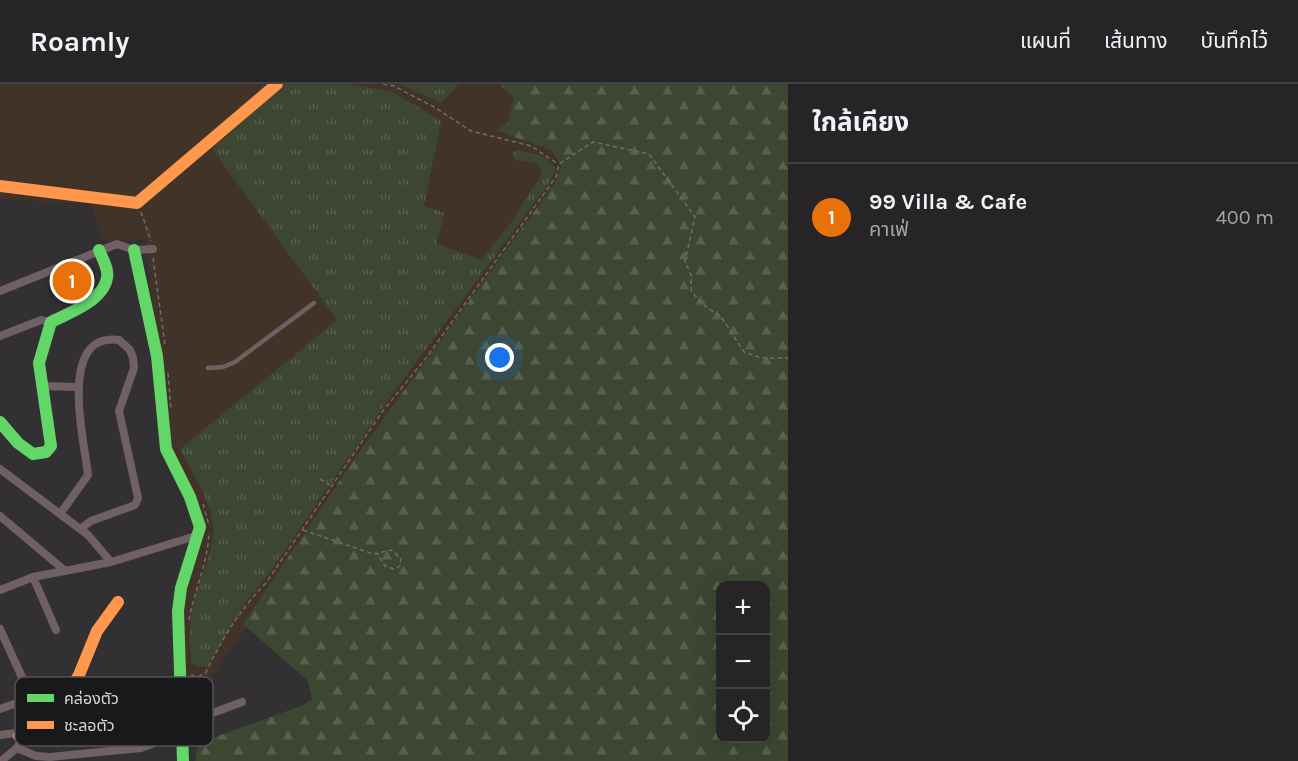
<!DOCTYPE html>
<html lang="th">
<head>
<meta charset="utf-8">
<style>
	:root { --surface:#262426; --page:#2e2c2e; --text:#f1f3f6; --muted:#a4a4a7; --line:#424143; --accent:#9f9c9f }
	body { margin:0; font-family:Karla,"Noto Sans Thai",sans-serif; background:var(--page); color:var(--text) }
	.controls { position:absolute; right:18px; bottom:18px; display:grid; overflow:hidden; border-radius:12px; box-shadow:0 6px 24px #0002 }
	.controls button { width:54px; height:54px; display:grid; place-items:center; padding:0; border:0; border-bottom:2px solid var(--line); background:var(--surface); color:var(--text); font:30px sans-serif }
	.you { position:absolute; left:500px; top:274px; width:21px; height:21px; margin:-15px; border:4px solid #fff; border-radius:50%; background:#1a73e8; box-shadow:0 0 0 9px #1a73e833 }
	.badge { display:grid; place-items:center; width:39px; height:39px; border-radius:50%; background:var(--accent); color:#fff; font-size:20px; font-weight:700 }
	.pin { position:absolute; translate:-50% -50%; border:3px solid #fff; box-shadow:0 2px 6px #0006 }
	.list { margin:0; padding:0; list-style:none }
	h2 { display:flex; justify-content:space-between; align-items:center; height:78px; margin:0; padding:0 24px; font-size:26px }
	h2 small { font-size:20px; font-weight:400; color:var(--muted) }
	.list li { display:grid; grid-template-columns:39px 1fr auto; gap:18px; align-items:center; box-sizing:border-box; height:108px; padding:0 24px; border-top:2px solid var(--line) }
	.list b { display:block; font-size:22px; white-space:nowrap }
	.list p { margin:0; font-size:20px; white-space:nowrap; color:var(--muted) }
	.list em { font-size:20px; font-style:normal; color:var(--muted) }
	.icon { flex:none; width:33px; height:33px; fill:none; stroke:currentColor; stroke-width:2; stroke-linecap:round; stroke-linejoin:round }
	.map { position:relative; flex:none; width:788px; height:677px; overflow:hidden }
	header { display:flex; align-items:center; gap:36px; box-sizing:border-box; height:84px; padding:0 30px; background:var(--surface); border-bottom:2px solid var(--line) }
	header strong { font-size:28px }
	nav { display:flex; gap:33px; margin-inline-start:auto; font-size:21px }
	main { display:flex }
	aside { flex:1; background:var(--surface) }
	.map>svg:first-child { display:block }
	.education { fill:#423329 }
	.grass { fill:url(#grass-tufts) }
	.forest { fill:url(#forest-firs); fill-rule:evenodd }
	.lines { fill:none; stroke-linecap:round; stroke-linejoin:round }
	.path { stroke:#72696b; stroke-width:1.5; stroke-dasharray:4.5 3; stroke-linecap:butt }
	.lane { stroke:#6f6163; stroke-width:4.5 }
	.street { stroke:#6f6163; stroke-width:8 }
	.fast { stroke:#63d668; stroke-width:12 }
	.slow { stroke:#ff974d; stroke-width:12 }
	.key { fill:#19181a; stroke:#535154; stroke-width:1.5 }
	.key-label { font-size:16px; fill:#d9d6da }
</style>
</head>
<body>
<header>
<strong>Roamly</strong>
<nav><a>แผนที่</a><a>เส้นทาง</a><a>บันทึกไว้</a></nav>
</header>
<main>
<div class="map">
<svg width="788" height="677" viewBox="0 0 788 677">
	<defs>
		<pattern id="grass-tufts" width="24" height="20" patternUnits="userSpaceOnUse" patternTransform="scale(1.5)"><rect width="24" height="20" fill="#3c4630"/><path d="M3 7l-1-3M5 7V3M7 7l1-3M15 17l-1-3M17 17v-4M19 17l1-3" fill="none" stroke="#58604d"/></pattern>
		<pattern id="forest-firs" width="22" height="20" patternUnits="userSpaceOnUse" patternTransform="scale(1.5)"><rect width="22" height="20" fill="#3c4630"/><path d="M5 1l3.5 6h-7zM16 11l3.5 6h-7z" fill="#58604d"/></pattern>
	</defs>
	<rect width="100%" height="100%" fill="#323032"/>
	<path class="education" d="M 0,0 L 523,0 L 575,73 L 573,95 L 221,579 L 186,638 L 181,526 L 205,449 L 201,425 L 169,369 L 145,155 L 102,156 L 92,120 L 0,115 Z"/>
	<path class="grass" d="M 285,0 L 349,0 L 391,7 L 441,37 L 424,122 L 445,129 L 436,159 L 481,176 L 510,140 L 542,90 L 538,80 L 515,76 L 512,69 L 518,66 C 532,69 549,71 556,85 L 550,98 L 389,315 L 270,488 L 245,519 L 206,584 L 192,580 C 189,559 189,537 194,516 C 201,491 215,468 213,441 C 210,414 191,388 180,365 L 337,236 L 212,65 Z
		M 400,0 L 459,0 L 441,19 Z"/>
	<path class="forest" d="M 499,0 L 788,0 L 788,677 L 195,677 L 198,659 L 301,622 L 312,615 L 308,597 L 243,540 L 353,377 L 554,100 L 562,83 L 551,66 L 497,47 L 508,38 L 514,14 ZM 720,502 L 766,502 L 766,654 L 720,654 Z"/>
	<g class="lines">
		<path class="path" d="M 383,0 L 394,2 L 434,23 L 471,47 L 531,62 L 558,80
			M 141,128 L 151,157
			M 153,174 L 165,261
			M 168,289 L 171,326
			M 320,395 L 331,402
			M 203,420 L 209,441
			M 303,446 L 373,470 L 392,466 L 401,475 L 400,482 L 394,485 L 385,482 L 377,469
			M 189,536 C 194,506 208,480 209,448
			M 191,591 L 198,593 L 205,589
			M 191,624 C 207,580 233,532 266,499 L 382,328 L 426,274 L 556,93 L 559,80 L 593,58 L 649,70 L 695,133 L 685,177 L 691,191 L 691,206 L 701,219 L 722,234 L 744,268 L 762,274 L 788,274"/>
		<path class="lane" d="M 208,284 L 223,283 L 235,278 L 314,219"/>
		<path class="street" d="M 0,207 L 117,160 L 134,166 L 153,165
			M 0,252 L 41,236 L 51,238
			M 41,302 L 77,303
			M 0,385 L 88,451 L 111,478
			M 60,430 L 88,391 C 85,359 56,247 119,256 L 130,266 L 133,274 L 134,284 L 119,327 L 138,414 L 135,421 L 91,437 L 80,445
			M 0,432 L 63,485
			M 33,493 L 56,546
			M 0,506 L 33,493 L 111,478 L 199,451
			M 0,545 L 42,637
			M 0,625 L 31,614
			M 183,640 L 242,618
			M 0,651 L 16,649 L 21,656 L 17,664 L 1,677
			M 17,664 L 36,672 L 50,673 L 141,664 L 182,649"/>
		<path class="fast" d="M 134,166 L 157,272 L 166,365 L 190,413 L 200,443 L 181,504 L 178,527 L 183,677
			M 0,338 L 18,359 L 33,370 L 46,368 L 51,362 L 39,279 L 51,238 C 69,229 103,217 107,194 C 109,185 102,174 99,166"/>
		<path class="slow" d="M 0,102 L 137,119 L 277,0
			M 19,652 L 62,621 L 79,591 L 97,547 L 118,518"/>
	</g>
	<rect x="15" y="593" width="198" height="69" rx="9" class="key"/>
	<rect x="27" y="610" width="27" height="8" fill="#63d668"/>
	<rect x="27" y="637" width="27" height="8" fill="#ff974d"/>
	<g class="key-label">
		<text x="64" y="620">คล่องตัว</text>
		<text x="64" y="647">ชะลอตัว</text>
	</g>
</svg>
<div class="controls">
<button>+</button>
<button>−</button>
<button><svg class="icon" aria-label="locate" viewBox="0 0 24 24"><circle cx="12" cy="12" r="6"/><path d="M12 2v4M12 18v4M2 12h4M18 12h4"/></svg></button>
</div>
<div class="you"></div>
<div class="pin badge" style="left:72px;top:197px;background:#e8710a">1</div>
</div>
<aside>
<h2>ใกล้เคียง<small></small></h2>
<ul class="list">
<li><span class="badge" style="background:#e8710a">1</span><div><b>99 Villa &amp; Cafe</b><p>คาเฟ่</p></div><em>400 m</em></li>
</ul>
</aside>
</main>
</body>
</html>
